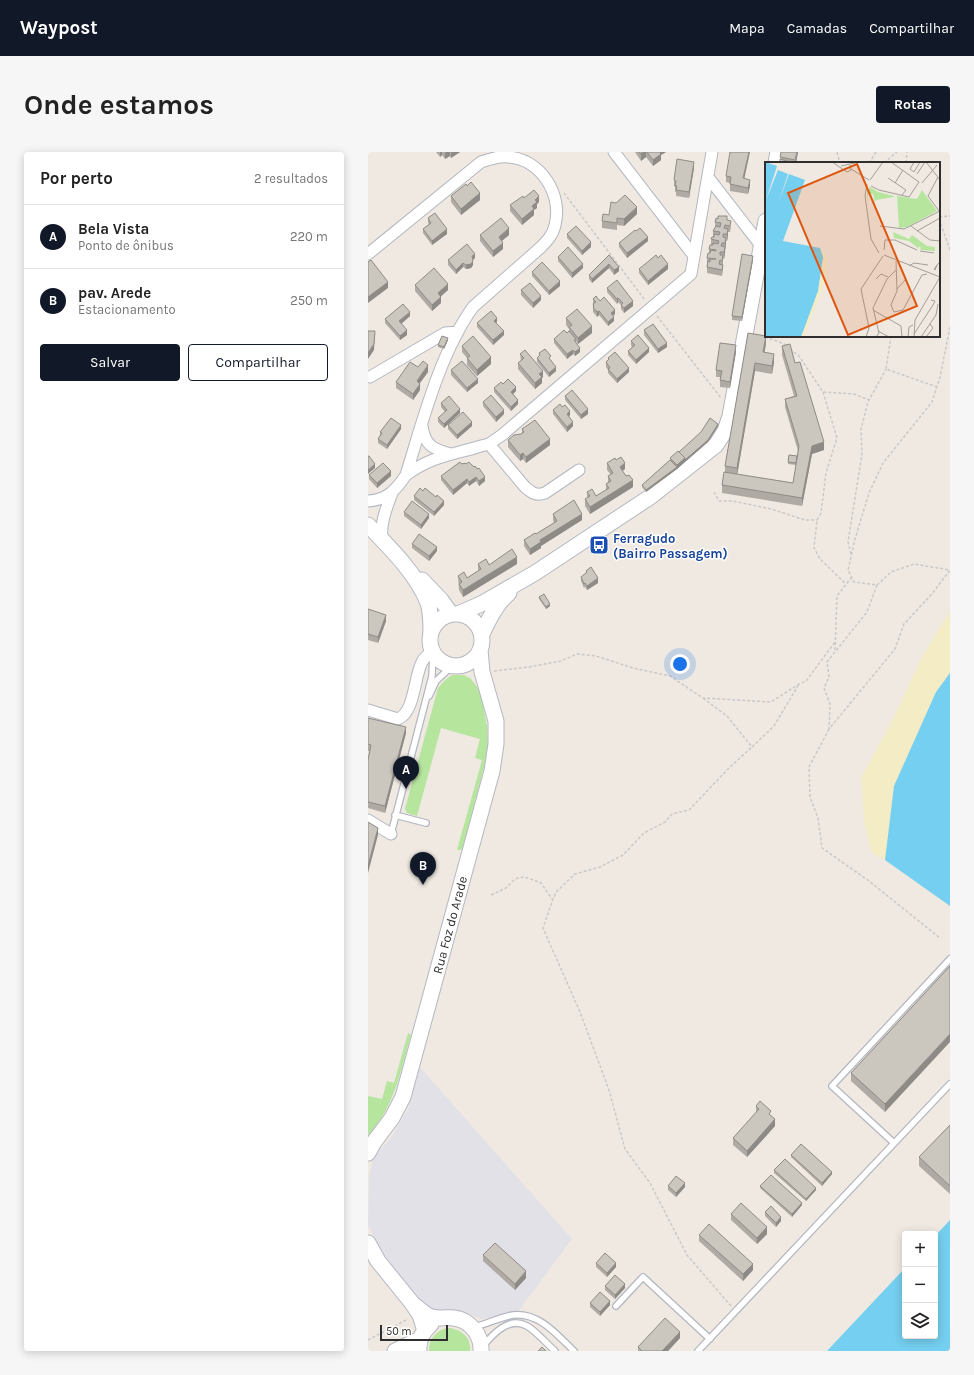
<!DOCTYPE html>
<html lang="pt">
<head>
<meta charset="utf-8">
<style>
	:root { --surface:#fff; --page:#f6f6f6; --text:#222; --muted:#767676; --line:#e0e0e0; --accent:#111827 }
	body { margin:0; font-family:Karla,sans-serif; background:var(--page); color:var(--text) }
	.controls { position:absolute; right:12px; bottom:12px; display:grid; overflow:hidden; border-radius:4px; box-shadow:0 2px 10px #0003 }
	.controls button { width:36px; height:36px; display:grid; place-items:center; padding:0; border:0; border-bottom:1px solid var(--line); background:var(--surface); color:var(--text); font:20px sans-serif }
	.scale { position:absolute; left:12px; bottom:10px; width:68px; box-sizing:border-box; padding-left:4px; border:2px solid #2e2e2e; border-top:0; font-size:11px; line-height:14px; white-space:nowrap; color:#2e2e2e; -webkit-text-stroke:3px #fff; paint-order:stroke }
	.you { position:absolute; left:312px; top:512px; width:14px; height:14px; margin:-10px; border:3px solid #fff; border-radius:50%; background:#1a73e8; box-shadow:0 0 0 6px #1a73e833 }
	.badge { display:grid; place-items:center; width:26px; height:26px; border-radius:50%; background:var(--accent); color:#fff; font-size:13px; font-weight:700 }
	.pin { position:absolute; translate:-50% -33px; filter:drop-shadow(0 1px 2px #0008) }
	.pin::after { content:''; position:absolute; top:21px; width:14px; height:12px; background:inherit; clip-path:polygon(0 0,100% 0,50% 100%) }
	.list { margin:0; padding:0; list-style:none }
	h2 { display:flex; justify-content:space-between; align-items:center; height:52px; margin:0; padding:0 16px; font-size:17px }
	h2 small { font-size:13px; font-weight:400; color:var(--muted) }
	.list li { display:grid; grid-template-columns:26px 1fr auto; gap:12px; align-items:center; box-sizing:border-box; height:64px; padding:0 16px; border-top:1px solid var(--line) }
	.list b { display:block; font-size:15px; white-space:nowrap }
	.list p { margin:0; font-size:13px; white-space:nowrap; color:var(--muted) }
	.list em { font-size:13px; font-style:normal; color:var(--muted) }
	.actions { display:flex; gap:8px; padding:12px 16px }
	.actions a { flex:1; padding:9px 0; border:1px solid var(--accent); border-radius:4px; text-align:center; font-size:14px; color:var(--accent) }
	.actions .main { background:var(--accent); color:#fff }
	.icon { flex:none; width:22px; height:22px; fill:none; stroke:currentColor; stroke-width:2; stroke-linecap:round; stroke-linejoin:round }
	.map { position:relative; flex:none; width:582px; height:1199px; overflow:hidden; border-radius:4px }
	header { display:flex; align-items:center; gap:24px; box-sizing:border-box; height:56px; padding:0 20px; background:var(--accent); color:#fff }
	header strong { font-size:19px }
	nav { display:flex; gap:22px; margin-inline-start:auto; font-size:14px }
	.intro { display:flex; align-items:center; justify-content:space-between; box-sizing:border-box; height:96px; padding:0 24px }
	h1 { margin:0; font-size:28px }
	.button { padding:10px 18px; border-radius:4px; background:var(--accent); color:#fff; font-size:14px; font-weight:700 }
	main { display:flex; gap:24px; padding:0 24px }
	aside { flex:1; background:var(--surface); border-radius:4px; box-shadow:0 2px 10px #0003 }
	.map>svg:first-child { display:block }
	.industrial { fill:#e3e1e8 }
	.green { fill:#b6e59e }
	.sand { fill:#f3ecc5 }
	.water { fill:#75cff0 }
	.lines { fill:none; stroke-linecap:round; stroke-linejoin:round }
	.lane-casing { stroke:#b4b7c1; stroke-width:8 }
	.street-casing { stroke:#b4b7c1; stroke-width:13 }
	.secondary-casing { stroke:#b4b7c1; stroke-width:17 }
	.path { stroke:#c9c9c9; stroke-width:1.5; stroke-dasharray:3 2; stroke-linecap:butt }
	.lane { stroke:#fff; stroke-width:5.5 }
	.street { stroke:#fff; stroke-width:11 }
	.secondary { stroke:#fff; stroke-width:15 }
	.wall { fill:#afaba4 }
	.shaded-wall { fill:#8e8b86 }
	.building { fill:#cbc7bf; stroke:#8e8b86 }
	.labels { text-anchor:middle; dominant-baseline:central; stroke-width:3; stroke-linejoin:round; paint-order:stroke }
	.transit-label { font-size:13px; font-weight:bold; fill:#164399; stroke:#fff; text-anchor:start }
	.street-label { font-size:13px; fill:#2e2e2e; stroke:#fff }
	.inset-road { fill:none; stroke:#a29e99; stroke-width:1 }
	.view { fill:#df570e; fill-opacity:0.15; stroke:#df570e; stroke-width:2 }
	.inset-edge { fill:none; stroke:#2e2e2e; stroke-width:2 }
</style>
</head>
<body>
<header>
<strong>Waypost</strong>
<nav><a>Mapa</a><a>Camadas</a><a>Compartilhar</a></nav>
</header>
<div class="intro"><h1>Onde estamos</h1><a class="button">Rotas</a></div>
<main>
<aside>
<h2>Por perto<small>2 resultados</small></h2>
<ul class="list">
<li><span class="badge">A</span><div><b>Bela Vista</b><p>Ponto de ônibus</p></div><em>220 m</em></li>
<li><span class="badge">B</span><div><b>pav. Arede</b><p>Estacionamento</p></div><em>250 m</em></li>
</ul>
<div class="actions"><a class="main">Salvar</a><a>Compartilhar</a></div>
</aside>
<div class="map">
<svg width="582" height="1199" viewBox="0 0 582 1199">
	<rect width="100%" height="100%" fill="#efe9e1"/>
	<path class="industrial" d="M 51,914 L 204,1087 L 149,1161 L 114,1167 L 101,1162 L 84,1159 L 63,1160 L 46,1144 L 14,1102 L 0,1073 L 1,1025 L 5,1006 L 23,986 L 41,955 Z"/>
	<path class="green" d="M 84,523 L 96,523 L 103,527 L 109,535 L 113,544 L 119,574 L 120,593 L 117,611 L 95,695 L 93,698 L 89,698 L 114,608 L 107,606 L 112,587 L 73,576 L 49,664 L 39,661 L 37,657 L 70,536 L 77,528 Z
		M 40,881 L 43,883 L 42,886 C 33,919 25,958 0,983 L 0,944 L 14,947 L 19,929 L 26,931 Z
		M 79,1176 C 92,1176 104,1185 102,1199 L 61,1199 C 61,1186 68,1179 79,1176 Z"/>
	<path class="sand" d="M 582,459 L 582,521 L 568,540 L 526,634 L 517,708 L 504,701 L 497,675 L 493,626 L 525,567 L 553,507 Z"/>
	<path class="water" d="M 582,521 L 582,754 L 517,708 L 526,634 L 568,540 Z
		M 582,1068 L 582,1199 L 459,1199 L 537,1116 L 537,1184 L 567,1184 L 567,1084 Z"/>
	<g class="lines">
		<g class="lane-casing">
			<path id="lane" d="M 61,544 L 68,529 L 85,513
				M 27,663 L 58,671
				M 23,682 L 64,524 L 65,500
				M 526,991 L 464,934 L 582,807
				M 248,1154 L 275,1125 L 342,1187
				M 106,1175 C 119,1172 132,1165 145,1163 C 171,1160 189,1183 206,1199
				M 115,1194 C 125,1182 141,1164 159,1174 C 168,1179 179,1192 187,1199
				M 330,1199 L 582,932"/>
		</g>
		<g class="street-casing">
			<path id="street" d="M 246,0 L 326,104
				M 340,25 L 394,95
				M 0,102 L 113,10 C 122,7 131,4 140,5 C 173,7 195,43 187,73 C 185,83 179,89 172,96 L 105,155 C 72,201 55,268 38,323 C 28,338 19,348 0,349
				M 2,225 L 77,181 L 90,180
				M 54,274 C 57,294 65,297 83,302
				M 121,292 L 157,335 C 164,341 168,344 177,341 L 211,318
				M 38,323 C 64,304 84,303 113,294 L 121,292 L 134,283 L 323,122 L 344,0
				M 14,388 C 12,371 18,357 24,341
				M 0,558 L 30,567 C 47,560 46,525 54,510 C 56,506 61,502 65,500
				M 0,668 L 23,682"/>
		</g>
		<g class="secondary-casing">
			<path id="secondary" d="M 408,11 L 410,0
				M 0,373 C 21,395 49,422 60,451 C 63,460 63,471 63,481
				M 54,428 L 73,448 L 83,462
				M 90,462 L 113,452 L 167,421 L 282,345 L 348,293 L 357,279 L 362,264 L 398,69
				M62 488a26 26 0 1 1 52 0a26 26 0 1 1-52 0Z
				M 114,482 C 121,467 128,452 141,441
				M 0,1001 L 6,990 L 24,966 L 35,945 L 124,619 L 128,592 L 128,569 L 114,520 L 112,498
				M 0,1091 L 10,1109 L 44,1151 L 52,1163 L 57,1179
				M 46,1153 C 52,1157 57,1163 64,1165 C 71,1167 78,1165 86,1166 C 102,1168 114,1183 113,1199
				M 27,1199 L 52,1187
				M 51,1199 C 50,1188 55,1179 63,1172"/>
		</g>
		<path class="path" d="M 469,0 L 472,11
			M 501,11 L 508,0
			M 516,11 L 529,0
			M 538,11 L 539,0
			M 196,41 L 277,148
			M 571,65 L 582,64
			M 571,67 L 582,98
			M 289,164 L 353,246
			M 582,175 L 572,225 L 564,250 L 515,311 L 501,341 L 487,387 L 480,418 L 486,430 L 509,433 L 523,420 L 546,412 L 582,418
			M 523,184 L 518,217 L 569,235
			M 397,185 L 414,191 L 418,193
			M 422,197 L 431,204 L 455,240 L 486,242 L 501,248
			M 455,240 L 469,286 L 458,321 L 453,361 L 449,368 L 446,396 L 452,407 L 478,432
			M 346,340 L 351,349 L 365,349 L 403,357 L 437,368 L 449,368
			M 483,402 L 480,390 L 494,302 L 493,277 L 500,250 L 518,217
			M 509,433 L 499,460 L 459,510 L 461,525 L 456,536 L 462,552 L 461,577 L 527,497 L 536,472 L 563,443 L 582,418
			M 467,498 L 469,444 L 484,425
			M 126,519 L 161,515 L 193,509 L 209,502 L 228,504 L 265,516 L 302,524 L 335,546 L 403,550 L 431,532 L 438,529 L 467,490
			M 335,546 L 359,564 L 384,595 L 406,574 L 431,532
			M 461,577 L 441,615 L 442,645 L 450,666 L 454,696 L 501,729 L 572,786
			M 123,743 L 138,736 L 147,727 L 155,725 L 160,726 L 173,731 L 184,747
			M 363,1154 L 319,1103 L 282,1031 L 257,997 L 241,938 L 212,860 L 175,776 L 185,747 L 189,739 L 207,722 L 232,715 L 255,703 L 276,681 L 297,670 L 304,662 L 321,658 L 360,617 L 384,595
			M 0,1188 L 40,1167"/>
		<use href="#lane" class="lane"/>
		<use href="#street" class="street"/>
		<use href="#secondary" class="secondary"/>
	</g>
	<path class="wall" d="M 68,0 L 92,0 L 83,6 L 82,4 L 77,7 L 74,3 L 72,5 Z
		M 267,0 L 298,0 L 293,3 L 293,8 L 285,14 L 278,5 L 273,9 Z
		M 413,0 L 430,0 L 428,11 L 412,11 Z
		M 326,16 L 321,46 L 308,44 L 308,40 L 307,40 L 307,35 L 306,34 L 306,28 Z
		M 358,24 L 377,27 L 382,34 L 380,42 L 362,39 L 362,31 L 358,30 Z
		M 99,34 L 112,48 L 93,63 L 83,50 L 83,44 Z
		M 156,46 L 171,50 L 169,52 L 169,56 L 166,58 L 166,63 L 154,73 L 142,59 L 142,53 Z
		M 248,51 L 269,62 L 256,74 L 249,73 L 249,78 L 234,76 L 234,69 L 241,63 Z
		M 60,66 L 79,82 L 64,93 L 55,81 L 55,77 L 61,72 L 60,71 Z
		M 359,68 L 363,75 L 362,80 L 360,80 L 360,83 L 359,89 L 358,89 L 357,101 L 356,107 L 355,107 L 355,119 L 354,124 L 339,121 L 339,106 L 341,101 L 341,97 L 343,93 L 343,87 L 345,85 L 345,79 L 347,75 L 347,70 Z
		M 268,79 L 280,89 L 259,106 L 251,95 L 251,91 Z
		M 199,82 L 223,95 L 214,103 L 199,86 Z
		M 112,83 L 141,83 L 134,89 L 135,97 L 125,105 L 112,89 Z
		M 241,103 L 251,119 L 246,123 L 241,116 L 224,131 L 221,127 L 221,123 Z
		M 190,105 L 215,116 L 204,126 L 190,109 Z
		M 107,106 L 105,108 L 105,113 L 103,116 L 98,117 L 95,115 L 88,122 L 80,113 L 80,108 Z
		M 385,108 L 374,169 L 364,168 L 364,164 Z
		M 271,117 L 300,117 L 280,133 L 271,121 Z
		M 164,120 L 192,134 L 181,143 L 164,124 Z
		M 47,133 L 80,138 L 73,144 L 73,151 L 64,159 L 47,139 Z
		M 239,136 L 265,154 L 256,161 L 253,157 L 253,153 L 250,150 L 249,152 L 239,140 Z
		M 153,138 L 173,148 L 165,156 L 153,143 Z
		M 225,147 L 232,149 L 247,162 L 245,164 L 246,169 L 240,174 L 231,163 L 229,165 L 225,160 Z
		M 42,164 L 33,172 L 39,183 L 32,188 L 17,171 L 17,167 Z
		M 198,166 L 224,181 L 210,192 L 208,189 L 208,191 L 212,200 L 207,204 L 205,202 L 199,207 L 186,191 L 186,187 L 201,180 L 201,177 L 198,173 Z
		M 129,170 L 128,171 L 136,183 L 125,193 L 109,175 L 109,171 Z
		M 276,178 L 299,195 L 290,201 L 276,183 Z
		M 380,181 L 398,192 L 396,200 L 406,210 L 404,222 L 387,219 L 369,322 L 425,331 L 428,313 L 420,312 L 421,303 L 429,304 L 430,299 L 417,255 L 417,247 L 426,244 L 414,203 L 414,194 L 427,211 L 456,298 L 444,302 L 434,354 L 354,341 L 354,333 L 357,320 L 357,314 Z
		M 80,188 L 76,197 L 70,195 L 70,193 Z
		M 263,189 L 281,200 L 268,212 L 260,203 L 260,199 L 264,195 L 263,193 Z
		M 94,194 L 123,212 L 109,224 L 99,213 L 99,206 L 94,200 Z
		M 368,200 L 362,236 L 352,235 L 352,225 L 348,225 L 348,218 Z
		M 171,201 L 183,208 L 188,219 L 181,225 L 169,210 L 169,206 L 171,205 Z
		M 152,202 L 175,225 L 174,226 L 174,231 L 167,237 L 150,217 L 150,211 L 153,209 Z
		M 240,206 L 261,220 L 249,231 L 240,221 L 240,218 L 238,215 L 238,210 L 240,208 Z
		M 50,215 L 60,220 L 52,231 L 52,238 L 45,248 L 28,236 L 28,230 Z
		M 83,218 L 110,231 L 99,240 L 83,223 Z
		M 135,232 L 148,239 L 145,242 L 150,252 L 143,259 L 126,240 L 126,236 Z
		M 197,244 L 220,262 L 213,267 L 197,248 Z
		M 115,250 L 136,262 L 128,270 L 115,254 Z
		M 73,251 L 92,261 L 76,276 L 70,270 L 70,266 L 77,260 L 73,255 Z
		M 185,258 L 202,263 L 201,264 L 205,274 L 199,280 L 185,262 Z
		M 80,273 L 104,274 L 89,287 L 80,277 Z
		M 350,274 L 340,290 L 309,317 L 278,340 L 274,335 L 274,333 L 302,308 L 302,306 Z
		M 33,277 L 19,297 L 10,291 L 10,287 L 12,283 L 12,280 Z
		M 154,277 L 182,293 L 158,311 L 155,307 L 152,309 L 140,295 L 140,288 L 153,282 L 154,281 Z
		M 239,311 L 257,317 L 254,319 L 265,335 L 222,362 L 217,354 L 217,347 L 219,346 L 219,340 L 228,344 L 238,338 L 238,332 L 240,330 L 240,324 L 243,323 L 239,318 Z
		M 94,312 L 98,312 L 106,315 L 117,329 L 111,334 L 108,329 L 101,334 L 99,331 L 85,343 L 73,328 L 73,324 Z
		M 1,323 L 23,324 L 9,336 L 1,327 Z
		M 46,344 L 76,353 L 66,364 L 46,348 Z
		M 36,360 L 61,366 L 53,377 L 36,364 Z
		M 185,362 L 214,368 L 173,394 L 173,396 L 162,403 L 156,394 L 156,388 L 168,382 L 186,371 L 185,368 Z
		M 44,392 L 69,399 L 61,409 L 44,396 Z
		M 110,412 L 121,413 L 149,412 L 95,445 L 91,438 L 90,424 L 99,426 L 110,419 Z
		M 218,419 L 230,431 L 219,438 L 217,435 L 216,436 L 213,429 L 213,425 L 218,421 Z
		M 171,445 L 182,454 L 178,457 L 171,447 Z
		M 0,457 L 18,469 L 10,491 L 0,488 Z
		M 0,566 L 38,581 L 17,661 L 0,656 L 0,608 L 1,599 L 0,599 Z
		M 582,814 L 517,960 L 483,929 L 483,921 Z
		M 388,954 L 403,964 L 407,974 L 379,1005 L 365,993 L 365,986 L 388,961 Z
		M 582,973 L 582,1042 L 551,1014 L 551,1005 Z
		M 423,1003 L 464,1022 L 454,1034 L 423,1005 Z
		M 406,1018 L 448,1038 L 438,1049 L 406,1021 Z
		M 300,1034 L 317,1035 L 308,1045 L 300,1038 Z
		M 392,1034 L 434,1053 L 424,1065 L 392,1036 Z
		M 397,1060 L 413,1069 L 408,1075 L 397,1064 Z
		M 363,1062 L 399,1082 L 389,1092 L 363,1068 Z
		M 331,1083 L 385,1118 L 375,1129 L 331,1089 Z
		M 115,1103 L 158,1126 L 147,1138 L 115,1109 Z
		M 228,1111 L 248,1115 L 239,1125 L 228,1115 Z
		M 237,1134 L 257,1136 L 247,1147 L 237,1138 Z
		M 222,1151 L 242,1153 L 232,1164 L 222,1155 Z
		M 312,1186 L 300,1199 L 270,1199 L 270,1195 Z"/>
	<path class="shaded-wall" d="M 72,0 L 74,0 L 74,3 L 72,5 Z
		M 78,0 L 82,0 L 82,4 L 77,7 L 77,1 Z
		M 83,0 L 92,0 L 83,6 Z
		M 276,0 L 278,0 L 278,5 L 273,9 L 273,2 Z
		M 291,0 L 298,0 L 293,3 L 293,8 L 285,14 L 285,8 Z
		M 381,0 L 382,0 L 375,33 L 375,26 Z
		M 429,0 L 430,0 L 428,11 L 427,11 Z
		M 326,10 L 326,16 L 321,46 L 321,40 Z
		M 382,28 L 382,34 L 380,42 L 380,36 Z
		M 112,41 L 112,48 L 93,63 L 93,57 Z
		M 171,44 L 171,50 L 169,52 L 169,56 L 166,58 L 166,63 L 154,73 L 154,67 L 164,54 L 167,48 Z
		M 269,55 L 269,62 L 256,74 L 256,67 Z
		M 141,76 L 141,83 L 131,91 L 131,85 Z
		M 79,77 L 79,82 L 64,93 L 64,89 Z
		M 360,77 L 360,83 L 359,89 L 359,82 Z
		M 280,85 L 280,89 L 259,106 L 259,101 Z
		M 358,86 L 358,92 L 357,98 L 357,91 Z
		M 223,90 L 223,95 L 214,103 L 214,99 Z
		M 135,91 L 135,97 L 125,105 L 125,99 Z
		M 357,95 L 357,101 L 356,107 L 356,100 Z
		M 107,102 L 107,106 L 104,108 L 104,104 Z
		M 385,104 L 385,108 L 374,169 L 374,165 Z
		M 105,109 L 105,113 L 103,116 L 98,117 L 98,113 Z
		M 95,111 L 95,115 L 88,122 L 88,118 Z
		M 215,112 L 215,116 L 204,126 L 204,121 Z
		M 241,112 L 241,116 L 224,131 L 224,127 Z
		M 300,112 L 300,117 L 280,133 L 280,129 Z
		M 251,115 L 251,119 L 246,123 L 246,118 Z
		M 192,129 L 192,134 L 181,143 L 181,139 Z
		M 20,130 L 20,136 L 0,151 L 0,145 Z
		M 80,132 L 80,138 L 70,147 L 70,141 Z
		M 173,144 L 173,148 L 165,156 L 165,151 Z
		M 73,145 L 73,151 L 64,159 L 64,153 Z
		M 250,146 L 250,150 L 249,152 L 249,147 Z
		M 265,149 L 265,154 L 256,161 L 256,156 Z
		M 247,158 L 247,162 L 243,165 L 243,161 Z
		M 231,159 L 231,163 L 229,165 L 229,160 Z
		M 42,160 L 42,164 L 31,174 L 31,169 Z
		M 246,165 L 246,169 L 240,174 L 240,170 Z
		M 129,166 L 129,170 L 126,173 L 126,169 Z
		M 224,174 L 224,181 L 210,192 L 210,186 Z
		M 39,178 L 39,183 L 32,188 L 32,184 Z
		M 7,179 L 6,198 L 0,207 L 0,201 Z
		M 136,179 L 136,183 L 125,193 L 125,188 Z
		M 398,184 L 398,192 L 395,208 L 395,200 Z
		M 80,186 L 80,188 L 76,197 L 76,195 Z
		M 299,191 L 299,195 L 290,201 L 290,197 Z
		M 368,193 L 368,200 L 362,236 L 362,230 Z
		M 212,196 L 212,200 L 207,204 L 207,200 Z
		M 281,196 L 281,200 L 268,212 L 268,208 Z
		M 205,198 L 205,202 L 199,207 L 199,202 Z
		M 406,202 L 406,210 L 404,222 L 404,214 Z
		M 123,205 L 123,212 L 109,224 L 109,218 Z
		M 387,211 L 387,219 L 369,324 L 369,316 Z
		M 60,213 L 60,220 L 49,235 L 49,229 Z
		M 188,215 L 188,219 L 181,225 L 181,221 Z
		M 261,216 L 261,220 L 249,231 L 249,227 Z
		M 175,219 L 175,225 L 174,226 L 174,231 L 167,237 L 167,231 L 171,222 Z
		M 110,227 L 110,231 L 99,240 L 99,236 Z
		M 52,232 L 52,238 L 45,248 L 45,242 Z
		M 148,235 L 148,239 L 143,244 L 143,240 Z
		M 150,248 L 150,252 L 143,259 L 143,255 Z
		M 92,257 L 92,261 L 76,276 L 76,272 Z
		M 220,257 L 220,262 L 213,267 L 213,263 Z
		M 136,258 L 136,262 L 128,270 L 128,265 Z
		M 202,259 L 202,263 L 199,266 L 199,262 Z
		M 104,270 L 104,274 L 89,287 L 89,283 Z
		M 205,270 L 205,274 L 199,280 L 199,275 Z
		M 350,272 L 350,274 L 340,290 L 309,317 L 309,313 Z
		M 33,273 L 33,277 L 19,297 L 19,293 Z
		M 182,287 L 182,293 L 158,311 L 158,305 Z
		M 456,290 L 456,298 L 444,302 L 434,354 L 434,346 L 444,294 Z
		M 155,301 L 155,307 L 152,309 L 152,303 Z
		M 257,311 L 257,317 L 252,321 L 252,315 Z
		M 7,312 L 7,316 L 0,322 L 0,318 Z
		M 309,315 L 309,317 L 278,340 L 278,338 Z
		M 23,319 L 23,324 L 9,336 L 9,331 Z
		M 108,325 L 108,329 L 101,334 L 101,330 Z
		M 117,325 L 117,329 L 111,334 L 111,329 Z
		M 99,327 L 99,331 L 85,343 L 85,338 Z
		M 265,328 L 265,335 L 222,362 L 222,355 Z
		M 76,349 L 76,353 L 66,364 L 66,360 Z
		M 61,362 L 61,366 L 53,377 L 53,373 Z
		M 214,362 L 214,368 L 173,394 L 173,396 L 162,403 L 162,397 L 172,388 Z
		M 69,395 L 69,399 L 61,409 L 61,404 Z
		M 149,405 L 149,412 L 95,445 L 95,438 Z
		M 230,426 L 230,431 L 219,438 L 219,434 Z
		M 182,452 L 182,454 L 178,457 L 178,455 Z
		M 18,463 L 18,469 L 10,491 L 10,485 Z
		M 38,575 L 38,581 L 17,661 L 17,654 Z
		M 10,676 L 10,683 L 0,721 L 0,714 Z
		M 582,882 L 582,890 L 517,960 L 517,952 Z
		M 407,967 L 407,974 L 379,1005 L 379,999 Z
		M 464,1020 L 464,1022 L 454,1034 L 454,1031 Z
		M 317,1031 L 317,1035 L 308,1045 L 308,1041 Z
		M 448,1036 L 448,1038 L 438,1049 L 438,1047 Z
		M 434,1051 L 434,1053 L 424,1065 L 424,1062 Z
		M 413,1065 L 413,1069 L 408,1075 L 408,1071 Z
		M 399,1075 L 399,1082 L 389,1092 L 389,1086 Z
		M 248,1111 L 248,1115 L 239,1125 L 239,1121 Z
		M 385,1112 L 385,1118 L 375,1129 L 375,1122 Z
		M 158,1119 L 158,1126 L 147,1138 L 147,1132 Z
		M 257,1132 L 257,1136 L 247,1147 L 247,1143 Z
		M 242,1149 L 242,1153 L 232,1164 L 232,1160 Z
		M 312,1180 L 312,1186 L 300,1199 L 294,1199 Z"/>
	<path class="building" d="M 271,0 L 276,0 L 273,2 Z
		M 279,0 L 292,0 L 293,2 L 285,8 Z
		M 362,0 L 381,0 L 375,26 L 382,28 L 380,36 L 362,32 L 363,25 L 358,24 Z
		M 413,0 L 429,0 L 427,8 L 412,5 Z
		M 309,7 L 326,10 L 321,40 L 308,38 L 309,34 L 307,34 L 308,29 L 306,28 Z
		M 412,7 L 419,9 L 419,11 L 412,11 Z
		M 103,30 L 112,41 L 93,57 L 83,44 L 98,32 L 99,34 Z
		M 166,38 L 171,44 L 167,48 L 169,50 L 164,54 L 166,57 L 154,67 L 142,53 L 155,44 L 156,46 Z
		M 257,43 L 269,55 L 256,67 L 249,66 L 249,71 L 234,69 L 235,62 L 241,63 L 243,50 L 248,51 Z
		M 67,61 L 79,77 L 64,89 L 55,77 L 63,71 L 60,66 Z
		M 350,64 L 359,64 L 359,68 L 363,69 L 362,74 L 357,73 L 356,76 L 360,77 L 359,82 L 355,82 L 355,85 L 358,86 L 357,91 L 354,91 L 353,94 L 357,95 L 356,100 L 352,100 L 352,103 L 355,103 L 354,109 L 352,108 L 351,112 L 355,113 L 354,118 L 339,115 L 340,109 L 342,110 L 342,107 L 348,107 L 339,106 L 340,101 L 342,101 L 343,98 L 348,99 L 348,98 L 341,97 L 342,93 L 345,93 L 345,91 L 350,92 L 351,89 L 343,87 L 344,85 L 346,85 L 346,82 L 351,83 L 352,80 L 345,79 L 348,74 L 352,75 L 353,71 L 347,70 L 348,66 L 350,67 Z
		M 133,66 L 141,76 L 131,85 L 135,91 L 125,99 L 112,83 Z
		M 208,74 L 223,90 L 214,99 L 199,82 Z
		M 272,76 L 280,85 L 259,101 L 251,91 L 267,78 L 268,79 Z
		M 99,92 L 107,102 L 104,104 L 105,109 L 103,112 L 98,113 L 95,111 L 88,118 L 80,108 Z
		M 200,95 L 215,112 L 204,121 L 190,105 Z
		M 374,102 L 385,104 L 374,165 L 364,164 Z
		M 241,103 L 251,115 L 246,118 L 241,112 L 224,127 L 221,123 Z
		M 288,103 L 290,106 L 293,103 L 300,112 L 280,129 L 271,117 Z
		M 3,108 L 20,130 L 0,145 L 0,110 Z
		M 174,110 L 192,129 L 181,139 L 164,120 Z
		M 66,116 L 80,132 L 70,141 L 73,145 L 64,153 L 47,133 Z
		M 249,128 L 265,149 L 256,156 L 253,153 L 255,151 L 250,146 L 249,147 L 239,136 Z
		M 162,131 L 173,144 L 165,151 L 153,138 Z
		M 228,144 L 232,149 L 236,145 L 247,158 L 243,161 L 246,165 L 240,170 L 231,159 L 229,160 L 225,155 L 226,154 L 225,152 L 228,150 L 225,147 Z
		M 35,152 L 42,160 L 31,169 L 39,178 L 32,184 L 17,167 Z
		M 209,157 L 224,174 L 210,186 L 201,175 L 204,173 L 198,166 Z
		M 123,159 L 129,166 L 126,169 L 136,179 L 125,188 L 109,171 Z
		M 285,172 L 299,191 L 290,197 L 276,178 Z
		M 196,178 L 199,181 L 201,179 L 208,187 L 206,188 L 212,196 L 207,200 L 205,198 L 199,202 L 186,187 Z
		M 0,179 L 7,179 L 6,192 L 0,201 Z
		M 380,181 L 398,184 L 395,200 L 406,202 L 404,214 L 387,211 L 369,316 L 357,314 Z
		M 270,183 L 281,196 L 268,208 L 260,199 L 267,193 L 263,189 Z
		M 74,184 L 80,186 L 76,195 L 70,193 Z
		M 105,184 L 123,205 L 109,218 L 99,206 L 102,204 L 94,194 Z
		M 352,191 L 368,193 L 362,230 L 352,228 L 354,219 L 348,218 Z
		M 422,192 L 427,211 L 432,210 L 456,290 L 444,294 L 434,346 L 354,333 L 356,320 L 425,331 L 431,294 L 417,247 L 429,244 L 414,194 Z
		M 177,197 L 183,204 L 181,206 L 188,215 L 181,221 L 169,206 L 172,203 L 171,201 Z
		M 157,198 L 175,219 L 171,222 L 174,225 L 167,231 L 150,211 L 156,206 L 152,202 Z
		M 247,200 L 261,216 L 249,227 L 240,217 L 242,216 L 238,210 L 241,207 L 240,206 Z
		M 55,209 L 60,213 L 49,229 L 52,232 L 45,242 L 28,230 L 42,210 L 50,215 Z
		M 94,209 L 110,227 L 99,236 L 83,218 Z
		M 140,227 L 148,235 L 143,240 L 150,248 L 143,255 L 126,236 L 133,230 L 135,232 Z
		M 204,238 L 220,257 L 213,263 L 197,244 Z
		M 123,243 L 136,258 L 128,265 L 115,250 Z
		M 81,244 L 92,257 L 76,272 L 70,266 L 79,258 L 73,251 Z
		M 192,252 L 194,255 L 197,253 L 202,259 L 199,262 L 205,270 L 199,275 L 185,258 Z
		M 95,260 L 104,270 L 89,283 L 80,273 Z
		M 23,266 L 33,273 L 19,293 L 10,287 L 14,281 L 12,280 Z
		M 342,266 L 350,272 L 340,288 L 317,308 L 317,306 L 311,300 L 333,280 Z
		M 167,268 L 182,287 L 158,305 L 155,301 L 152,303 L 140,288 L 146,283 L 153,282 L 156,280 L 154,277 Z
		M 310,299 L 317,306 L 309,313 L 302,306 Z
		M 421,303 L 429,304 L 428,311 L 420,310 Z
		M 0,304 L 1,304 L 7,312 L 0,318 Z
		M 253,305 L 257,311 L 252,315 L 258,324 L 261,323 L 265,328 L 222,355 L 217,347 L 222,344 L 219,340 L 224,337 L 228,344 L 241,336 L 238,332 L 243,329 L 240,324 L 245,321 L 239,311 L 247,306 L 248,308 Z
		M 302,308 L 309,315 L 278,338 L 274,333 Z
		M 92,310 L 94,312 L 97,311 L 98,312 L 101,310 L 106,315 L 107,314 L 109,317 L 111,316 L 117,325 L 111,329 L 108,325 L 101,330 L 99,327 L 85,338 L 73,324 Z
		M 15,311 L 23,319 L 9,331 L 1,323 Z
		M 52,336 L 55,339 L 57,336 L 68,345 L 69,343 L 76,349 L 66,360 L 46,344 Z
		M 206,348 L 214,362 L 172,388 L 173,390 L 162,397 L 156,388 L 167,381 L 168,382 L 189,369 L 185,362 Z
		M 44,349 L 61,362 L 53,373 L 36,360 Z
		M 51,382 L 69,395 L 61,404 L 44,392 Z
		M 144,397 L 149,405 L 95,438 L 91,432 L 94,430 L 90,424 L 96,420 L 99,426 L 113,417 L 110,412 L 118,407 L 121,413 Z
		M 223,415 L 230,426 L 219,434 L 217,431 L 216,432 L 213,425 L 219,420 L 218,419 Z
		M 176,442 L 182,452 L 178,455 L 171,445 Z
		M 0,457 L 18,463 L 10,485 L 0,482 Z
		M 0,566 L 38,575 L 17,654 L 0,650 L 0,608 L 3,593 L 0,592 Z
		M 0,670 L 10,676 L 0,714 Z
		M 582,814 L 582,882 L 517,952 L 483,921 Z
		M 392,949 L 403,959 L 401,962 L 407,967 L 379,999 L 365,986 L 391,957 L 388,954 Z
		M 582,973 L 582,1034 L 551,1005 Z
		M 433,992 L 464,1020 L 454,1031 L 423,1003 Z
		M 417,1007 L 448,1036 L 438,1047 L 406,1018 Z
		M 403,1023 L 434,1051 L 424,1062 L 392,1034 Z
		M 308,1024 L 317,1031 L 308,1041 L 300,1034 Z
		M 373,1051 L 399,1075 L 389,1086 L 363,1062 Z
		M 403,1054 L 413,1065 L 408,1071 L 397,1060 Z
		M 341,1072 L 385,1112 L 375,1122 L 331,1083 Z
		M 127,1091 L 158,1119 L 147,1132 L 115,1103 Z
		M 237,1101 L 248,1111 L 239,1121 L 228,1111 Z
		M 247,1123 L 257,1132 L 247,1143 L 237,1134 Z
		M 232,1140 L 242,1149 L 232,1160 L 222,1151 Z
		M 297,1166 L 312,1180 L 294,1199 L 274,1199 L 270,1195 Z
		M 174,1195 L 178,1199 L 170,1199 Z"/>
	<defs>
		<g id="bus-square" transform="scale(1)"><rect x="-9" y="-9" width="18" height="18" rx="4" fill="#1a4fb4" stroke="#fff"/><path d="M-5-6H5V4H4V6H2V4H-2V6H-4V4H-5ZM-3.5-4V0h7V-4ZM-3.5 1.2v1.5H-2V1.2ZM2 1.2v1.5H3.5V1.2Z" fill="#fff"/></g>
	</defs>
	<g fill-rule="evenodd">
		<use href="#bus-square" x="231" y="393"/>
	</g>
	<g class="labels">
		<g class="transit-label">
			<text x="245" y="386">Ferragudo<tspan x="245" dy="15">(Bairro Passagem)</tspan></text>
		</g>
		<g class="street-label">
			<text transform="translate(82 773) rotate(-75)">Rua Foz do Arade</text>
		</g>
	</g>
	<g transform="translate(397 10)">
		<rect width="175" height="175" fill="#efe9e1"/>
		<path d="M 105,25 L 113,30 L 129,34 L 129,35 L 111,38 L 110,40 L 108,32 L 103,32 L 103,41 L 102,30 ZM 157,28 L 172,49 L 142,65 L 134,66 L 132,34 L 152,37 ZM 128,70 L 144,77 L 147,73 L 162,84 L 170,85 L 170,89 L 156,88 L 155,84 L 153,86 L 144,79 L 129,76 Z" fill="#b6e59e"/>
		<path d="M 55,86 L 62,94 L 60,119 L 39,175 L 36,175 L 58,109 Z" fill="#f3ecc5"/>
		<path d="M 0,0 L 12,4 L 1,38 L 13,8 L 23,12 L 13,42 L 24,12 L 40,18 L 18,79 L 55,86 L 58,95 L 53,129 L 36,175 L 0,175 Z" fill="#75cff0"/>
		<path class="inset-road" d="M 67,0 L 82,10 L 86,8 L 85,3M 149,0 L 145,7 L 149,10 L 155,0M 161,0 L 175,18M 76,4 L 94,0M 86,7 L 104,18M 152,12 L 160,0M 173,15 L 163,34 L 174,49M 123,16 L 141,28 L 137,33M 105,18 L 118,0M 130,21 L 138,8M 157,21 L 172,3M 102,22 L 100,34 L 106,77 L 114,91M 106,24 L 114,28 L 144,35 L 154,20 L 126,0M 115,64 L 139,67 L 175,49M 146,64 L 165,78 L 175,79M 152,69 L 175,56M 119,88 L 120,78 L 130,78 L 152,88M 155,89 L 169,91M 119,93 L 175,115M 131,99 L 132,129 L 126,143 L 129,150 L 138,148 L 157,113 L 162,112M 172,103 L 170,108 L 169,107 L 170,106 L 172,103 L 175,100M 144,104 L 149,101 L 163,103M 111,117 L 116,112 L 123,115M 132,127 L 141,117M 108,148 L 136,164 L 137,175M 113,169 L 124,175M 149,172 L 168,143 L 170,139 L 166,138M 101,175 L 104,166 L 96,127 L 118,94M 111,175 L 114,171 L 108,146 L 122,117 L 131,108M 143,175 L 144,165 L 148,163M 149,175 L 150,158 L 175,115M 156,175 L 171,153 L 173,142M 161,175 L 168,166 L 165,162"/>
		<path class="view" d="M 92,2 L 152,144 L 83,173 L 23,31 Z"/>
		<rect width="175" height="175" class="inset-edge"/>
	</g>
</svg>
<div class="controls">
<button>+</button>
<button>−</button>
<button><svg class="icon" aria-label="layers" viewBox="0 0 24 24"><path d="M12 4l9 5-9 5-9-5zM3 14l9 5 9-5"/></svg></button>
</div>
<div class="scale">50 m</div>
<div class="you"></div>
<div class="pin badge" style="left:38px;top:637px">A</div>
<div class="pin badge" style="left:55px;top:733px">B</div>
</div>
</main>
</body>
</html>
